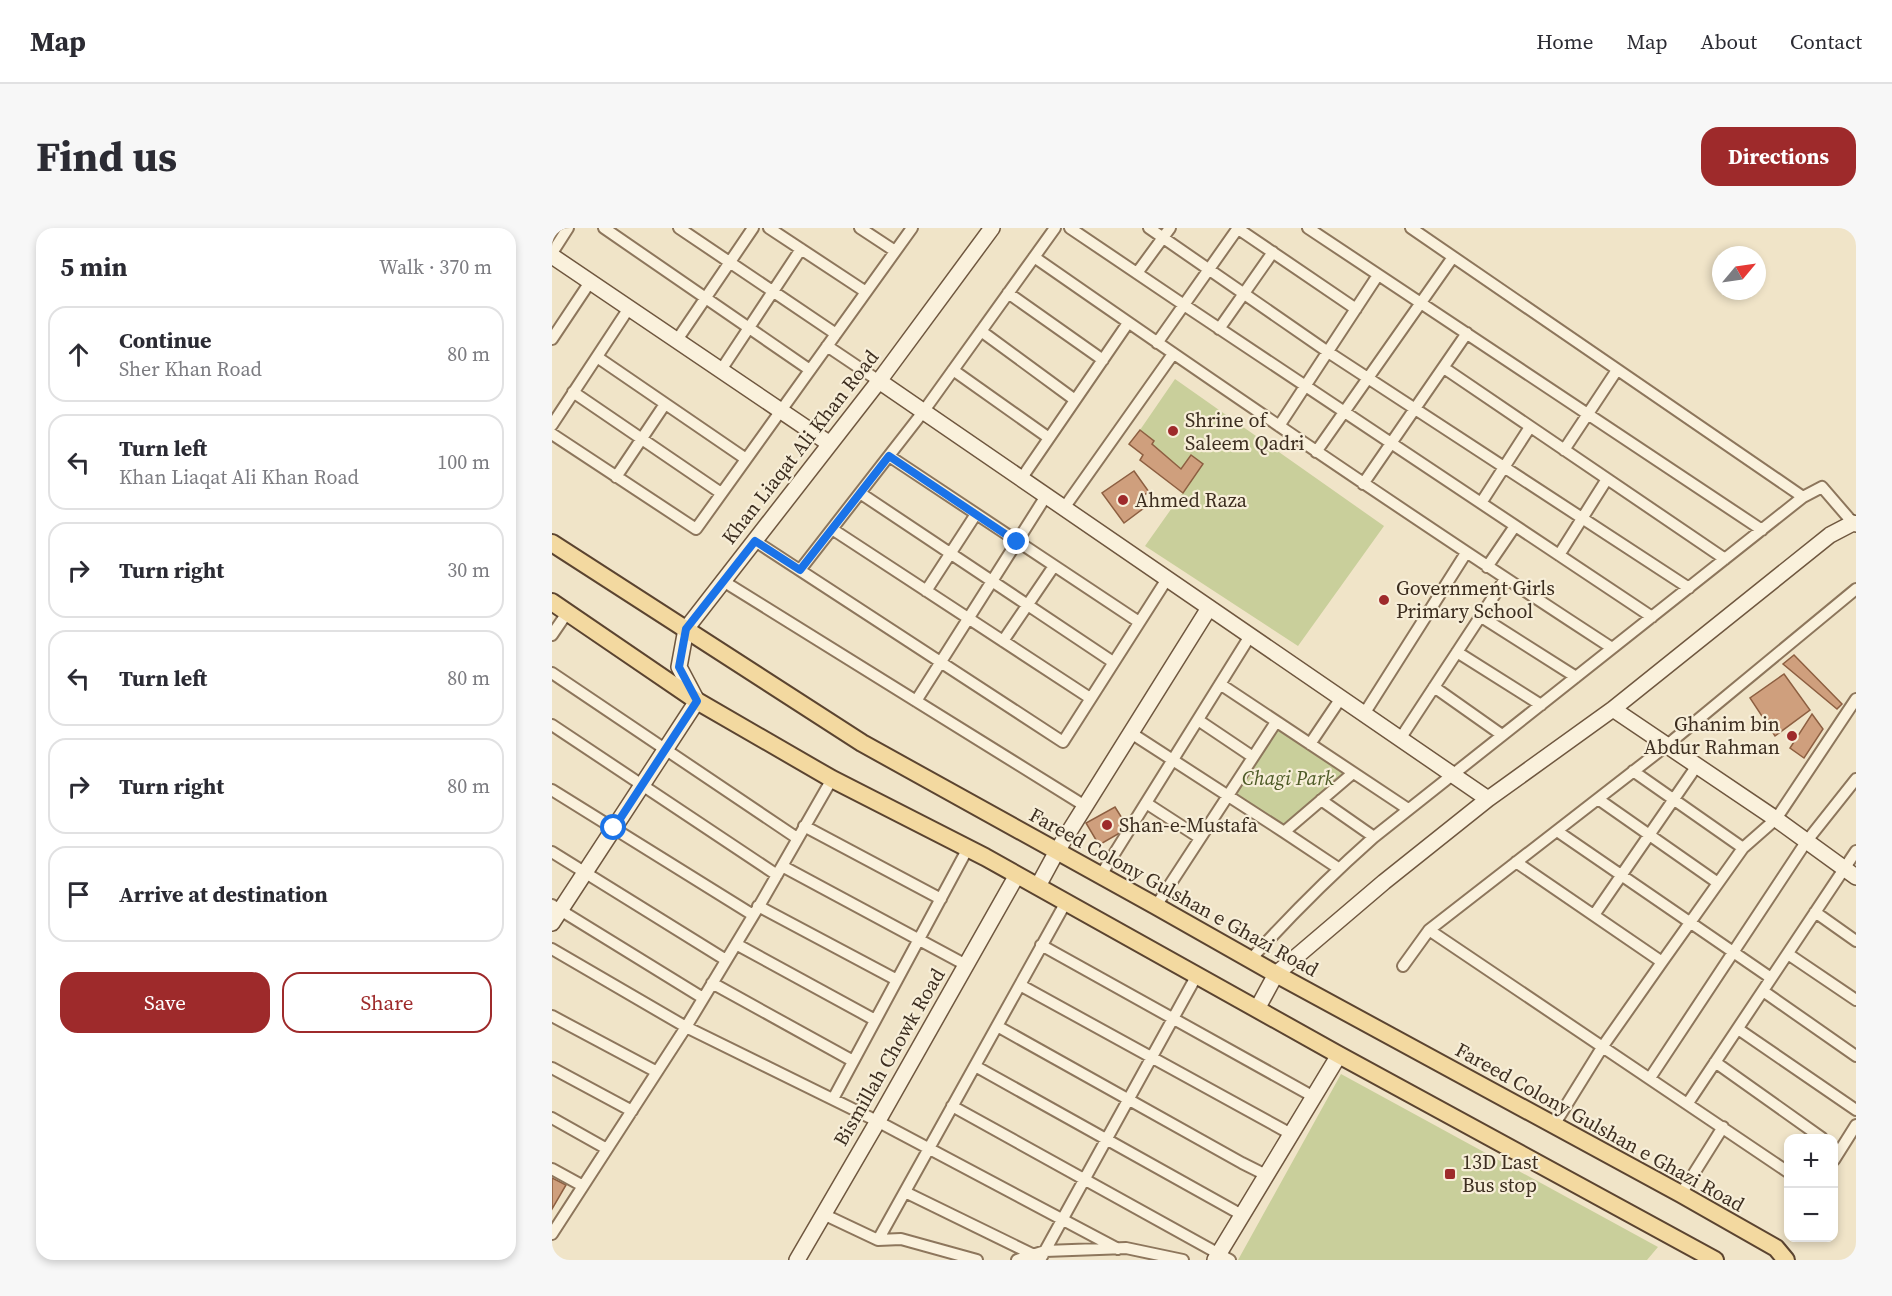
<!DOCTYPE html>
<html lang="en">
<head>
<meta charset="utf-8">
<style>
	:root { --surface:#fff; --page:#f7f7f7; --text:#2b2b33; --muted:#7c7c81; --line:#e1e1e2; --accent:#9e2a2b }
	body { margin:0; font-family:"Source Serif 4",serif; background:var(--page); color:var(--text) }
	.controls { position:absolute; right:18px; bottom:18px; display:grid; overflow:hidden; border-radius:12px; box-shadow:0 3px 9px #0003 }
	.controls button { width:54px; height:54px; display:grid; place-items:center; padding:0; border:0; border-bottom:2px solid var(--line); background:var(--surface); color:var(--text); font:30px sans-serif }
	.compass { position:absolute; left:1160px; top:18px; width:54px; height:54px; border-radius:50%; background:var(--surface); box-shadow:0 3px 9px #0003; rotate:61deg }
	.stop { position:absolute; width:18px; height:18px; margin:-14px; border:4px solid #1a73e8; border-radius:50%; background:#fff }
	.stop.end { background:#1a73e8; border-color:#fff; box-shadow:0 2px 6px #0008 }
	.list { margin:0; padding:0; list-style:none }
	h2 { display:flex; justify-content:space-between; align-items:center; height:78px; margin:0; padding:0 24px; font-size:26px }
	h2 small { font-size:20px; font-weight:400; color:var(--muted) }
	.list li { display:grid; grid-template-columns:39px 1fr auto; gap:18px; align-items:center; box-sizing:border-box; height:96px; margin:0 12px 12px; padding:0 12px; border:2px solid var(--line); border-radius:18px }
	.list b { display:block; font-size:22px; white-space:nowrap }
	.list p { margin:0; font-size:20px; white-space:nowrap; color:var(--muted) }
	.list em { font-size:20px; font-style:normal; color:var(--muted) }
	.actions { display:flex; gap:12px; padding:18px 24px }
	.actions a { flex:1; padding:14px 0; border:2px solid var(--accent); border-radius:18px; text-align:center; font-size:21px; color:var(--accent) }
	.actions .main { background:var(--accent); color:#fff }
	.icon { flex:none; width:33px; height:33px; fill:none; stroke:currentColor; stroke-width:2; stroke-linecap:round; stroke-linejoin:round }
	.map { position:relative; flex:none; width:1304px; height:1032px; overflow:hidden; border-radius:18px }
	header { display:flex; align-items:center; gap:36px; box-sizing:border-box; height:84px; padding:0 30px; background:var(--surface); border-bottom:2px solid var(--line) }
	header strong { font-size:28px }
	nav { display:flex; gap:33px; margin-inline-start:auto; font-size:21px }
	.intro { display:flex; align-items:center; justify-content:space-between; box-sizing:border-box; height:144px; padding:0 36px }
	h1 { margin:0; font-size:42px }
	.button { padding:15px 27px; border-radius:18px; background:var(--accent); color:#fff; font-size:21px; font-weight:700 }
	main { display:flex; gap:36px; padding:0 36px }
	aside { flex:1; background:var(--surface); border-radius:18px; box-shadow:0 3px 9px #0003 }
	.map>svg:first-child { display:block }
	.green { fill:#c9cf9b }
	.building { fill:#cf9f7d; stroke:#8d5f41; stroke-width:1.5 }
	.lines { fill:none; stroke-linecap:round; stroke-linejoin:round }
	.street-casing { stroke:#8d765c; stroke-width:14 }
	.secondary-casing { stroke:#6f573f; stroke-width:18 }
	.primary-casing { stroke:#5b4430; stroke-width:20 }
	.street { stroke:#faf1dc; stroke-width:10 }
	.secondary { stroke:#faf1dc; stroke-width:15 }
	.primary { stroke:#f3d9a0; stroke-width:16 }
	.route { stroke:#1a73e8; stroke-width:8 }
	.poi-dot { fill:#9e2a2b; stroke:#f7eed8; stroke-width:2 }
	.labels { text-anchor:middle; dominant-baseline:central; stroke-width:4.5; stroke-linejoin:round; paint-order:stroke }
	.poi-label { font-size:20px; fill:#3d2e20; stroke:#f7eed8; text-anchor:start }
	.street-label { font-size:20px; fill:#3d2e20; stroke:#f7eed8 }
	.park-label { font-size:20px; font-style:italic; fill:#4d5a26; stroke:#f7eed8 }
</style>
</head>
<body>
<header>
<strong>Map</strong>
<nav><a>Home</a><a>Map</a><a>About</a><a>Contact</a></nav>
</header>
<div class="intro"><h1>Find us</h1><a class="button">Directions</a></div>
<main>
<aside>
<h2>5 min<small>Walk · 370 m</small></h2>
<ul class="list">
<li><svg class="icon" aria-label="ahead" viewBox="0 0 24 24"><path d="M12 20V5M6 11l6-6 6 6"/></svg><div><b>Continue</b><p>Sher Khan Road</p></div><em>80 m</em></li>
<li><svg class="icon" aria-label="left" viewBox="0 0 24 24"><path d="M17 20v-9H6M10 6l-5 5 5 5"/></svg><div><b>Turn left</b><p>Khan Liaqat Ali Khan Road</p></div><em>100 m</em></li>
<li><svg class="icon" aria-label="right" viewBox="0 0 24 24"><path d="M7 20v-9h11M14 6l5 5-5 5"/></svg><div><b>Turn right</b></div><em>30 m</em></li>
<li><svg class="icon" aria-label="left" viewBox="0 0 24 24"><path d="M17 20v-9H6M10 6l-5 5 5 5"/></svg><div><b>Turn left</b></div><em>80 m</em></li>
<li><svg class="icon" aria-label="right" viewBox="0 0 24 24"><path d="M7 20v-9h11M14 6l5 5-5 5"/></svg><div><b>Turn right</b></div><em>80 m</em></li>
<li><svg class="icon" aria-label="arrive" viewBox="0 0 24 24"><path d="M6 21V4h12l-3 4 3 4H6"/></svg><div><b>Arrive at destination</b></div></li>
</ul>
<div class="actions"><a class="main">Save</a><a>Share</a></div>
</aside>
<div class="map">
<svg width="1304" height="1032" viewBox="0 0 1304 1032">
	<rect width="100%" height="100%" fill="#f0e4c8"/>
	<path class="green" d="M 623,151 L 832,298 L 746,418 L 593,318 L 651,236 L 639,227 L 629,241 L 600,216 L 602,213 L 588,202 Z
		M 724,494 L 801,545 L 732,604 L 676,568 Z
		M 789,846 L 1106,1019 L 1095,1032 L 686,1032 Z"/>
	<path class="building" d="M 588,202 L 602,213 L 600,216 L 629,241 L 639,227 L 651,236 L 631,265 L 588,232 L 591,227 L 577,216 Z
		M 582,243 L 597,264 L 590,268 L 596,277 L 572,295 L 550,265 Z
		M 1242,427 L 1290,476 L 1285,481 L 1231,436 Z
		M 1232,446 L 1258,482 L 1223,508 L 1198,470 Z
		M 1260,486 L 1271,501 L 1252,530 L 1238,520 Z
		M 563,579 L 573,595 L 566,606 L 547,617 L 534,595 Z
		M 0,950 L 14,957 L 0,981 Z"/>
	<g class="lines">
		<g class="street-casing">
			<path id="street" d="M 52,0 L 258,142
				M 127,0 L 284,106
				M 217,0 L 314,64
				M 308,0 L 343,23
				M 518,0 L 632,77 L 1100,389
				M 597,0 L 776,124 L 1137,360
				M 685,0 L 804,81
				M 756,0 L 1210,302
				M 859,0 L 1251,269 L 1270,259 L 1301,295
				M 0,25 L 16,0
				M 482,29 C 673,162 865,293 1060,420
				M 585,45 L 618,0
				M 456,65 L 551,132
				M 667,101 L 721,24
				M 429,103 L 523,172
				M 0,111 L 38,54
				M 125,112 L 201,0
				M 605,115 L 686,0
				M 275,118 L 327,153
				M 45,129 L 194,231
				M 892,140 L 1173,331
				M 169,142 L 249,21
				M 401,142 L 497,210
				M 21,164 L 169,265
				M 0,197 L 77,80
				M 727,198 L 826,47
				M 0,206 L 144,301 L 360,0
				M 1012,222 L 1065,142
				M 764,224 L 901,29
				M 337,228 L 587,394
				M 64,249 L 113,176
				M 469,251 L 576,95
				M 811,256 L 915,105
				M 308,265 L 561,434
				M 929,275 L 978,199
				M 512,280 L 621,126
				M 280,301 L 538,470
				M 203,313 L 511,514 L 615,351
				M 1007,327 L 1055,251
				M 935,339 L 963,298
				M 248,342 L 371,184 L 503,0
				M 171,353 L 533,578
				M 374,363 L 424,286
				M 928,388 L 1024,449
				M 0,407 L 15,385
				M 451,413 L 502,338
				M 905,424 L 989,477
				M 0,445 L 245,610
				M 668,456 L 856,581
				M 882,459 L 950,507
				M 364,473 L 494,268
				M 812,486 L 914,325
				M 646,492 L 701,529
				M 0,497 L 225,647
				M 579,505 L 732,604 L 786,640
				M 848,511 L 953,351
				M 758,516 L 789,470
				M 1081,543 L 1191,620
				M 0,562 L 201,687
				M 1046,571 L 1166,655
				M 769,572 L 822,609
				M 594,575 L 648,610
				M 252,598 L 389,671
				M 1005,603 L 1219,750
				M 732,604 L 801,545
				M 0,624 L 174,732
				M 964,634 L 1110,734
				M 230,638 L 414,737
				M 549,647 L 698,408
				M 0,677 L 151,770
				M 206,678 L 345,752
				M 604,678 L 724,494
				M 1263,684 L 1304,713
				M 1042,687 L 1144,539
				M 877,702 L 1236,944
				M 184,716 L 323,792
				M 489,717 L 762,869
				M 0,721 L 134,799 L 325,893 L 566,1021
				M 1236,726 L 1304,772
				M 699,731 C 738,688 779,647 822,609 L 1251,269
				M 851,738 L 877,702 L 1114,518 L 1304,361
				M 160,755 L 301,833
				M 468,757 L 739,906
				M 1211,763 L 1304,828
				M 0,788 L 105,844
				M 445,798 L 690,935 L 714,947
				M 1186,801 L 1304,882
				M 1163,834 L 1270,910
				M 423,838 L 690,987
				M 0,840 L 80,883
				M 1098,850 L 1254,614 L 1304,551
				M 281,871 L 416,620
				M 1136,875 L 1304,623
				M 400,878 L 678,1032
				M 0,890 L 55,921
				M 1002,897 L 1051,818 L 1110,734 L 1191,620 L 1224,591 L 1304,471
				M 1282,932 L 1304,897
				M 0,941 L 31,958
				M 353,964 L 482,1027
				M 1129,966 L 1171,899
				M 271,986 L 326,1012 L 349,1011 L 425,1032
				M 0,1006 L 134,799 L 210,673 L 280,551
				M 326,1012 L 514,674
				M 465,1032 L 493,1023 L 574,1020 L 631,1032
				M 488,1032 L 645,747"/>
		</g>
		<g class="secondary-casing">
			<path id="secondary" d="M 0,28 L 278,216
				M 327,153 L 936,571
				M 1061,481 L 1224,591 L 1304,649
				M 486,658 L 505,623 L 657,380
				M 0,695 L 145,473 L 127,439 L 134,401 L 327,153 L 440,0
				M 705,781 L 724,746 L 832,654 L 936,571 L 1061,481 L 1278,307 L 1301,295 L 1304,296
				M 245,1032 L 323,898 L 465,647
				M 663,1032 L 787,827"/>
		</g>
		<g class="primary-casing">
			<path id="primary" d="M 0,315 L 310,515 L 604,678 L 724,746 L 1129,966 L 1224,1020 L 1234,1032
				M 0,374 L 145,473 L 280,551 L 433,629 L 787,827 L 1163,1032"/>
		</g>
		<use href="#street" class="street"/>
		<use href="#secondary" class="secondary"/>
		<use href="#primary" class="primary"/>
	</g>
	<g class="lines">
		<path class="route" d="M 62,600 L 145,473 L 127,439 L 134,401 L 203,313 L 248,342 L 337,228 L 465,314"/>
	</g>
	<g class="poi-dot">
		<circle cx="621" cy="203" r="6"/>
		<circle cx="571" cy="272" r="6"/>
		<circle cx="832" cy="372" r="6"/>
		<circle cx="1240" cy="508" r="6"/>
		<circle cx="555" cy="597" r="6"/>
		<rect x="892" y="940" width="12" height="12" rx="3"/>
	</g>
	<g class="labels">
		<g class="poi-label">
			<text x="633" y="192">Shrine of<tspan x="633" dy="23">Saleem Qadri</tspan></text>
			<text x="583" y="272">Ahmed Raza</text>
			<text x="844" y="360">Government Girls<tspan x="844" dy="23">Primary School</tspan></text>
			<text x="1228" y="496" text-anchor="end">Ghanim bin<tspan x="1228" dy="23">Abdur Rahman</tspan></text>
			<text x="567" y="597">Shan-e-Mustafa</text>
			<text x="910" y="934">13D Last<tspan x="910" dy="23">Bus stop</tspan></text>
		</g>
		<g class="street-label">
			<text transform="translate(248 219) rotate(-52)">Khan Liaqat Ali Khan Road</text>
			<text transform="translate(622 664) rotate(29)">Fareed Colony Gulshan e Ghazi Road</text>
			<text transform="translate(337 829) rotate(-60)">Bismillah Chowk Road</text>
			<text transform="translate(1048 899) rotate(29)">Fareed Colony Gulshan e Ghazi Road</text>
		</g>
		<g class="park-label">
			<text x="736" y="550">Chagi Park</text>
		</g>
	</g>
</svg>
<div class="controls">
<button>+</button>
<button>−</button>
</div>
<svg class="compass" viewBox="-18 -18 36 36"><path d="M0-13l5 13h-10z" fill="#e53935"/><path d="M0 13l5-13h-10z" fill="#7c7c81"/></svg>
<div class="stop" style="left:62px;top:600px"></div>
<div class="stop end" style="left:465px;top:314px"></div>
</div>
</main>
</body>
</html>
